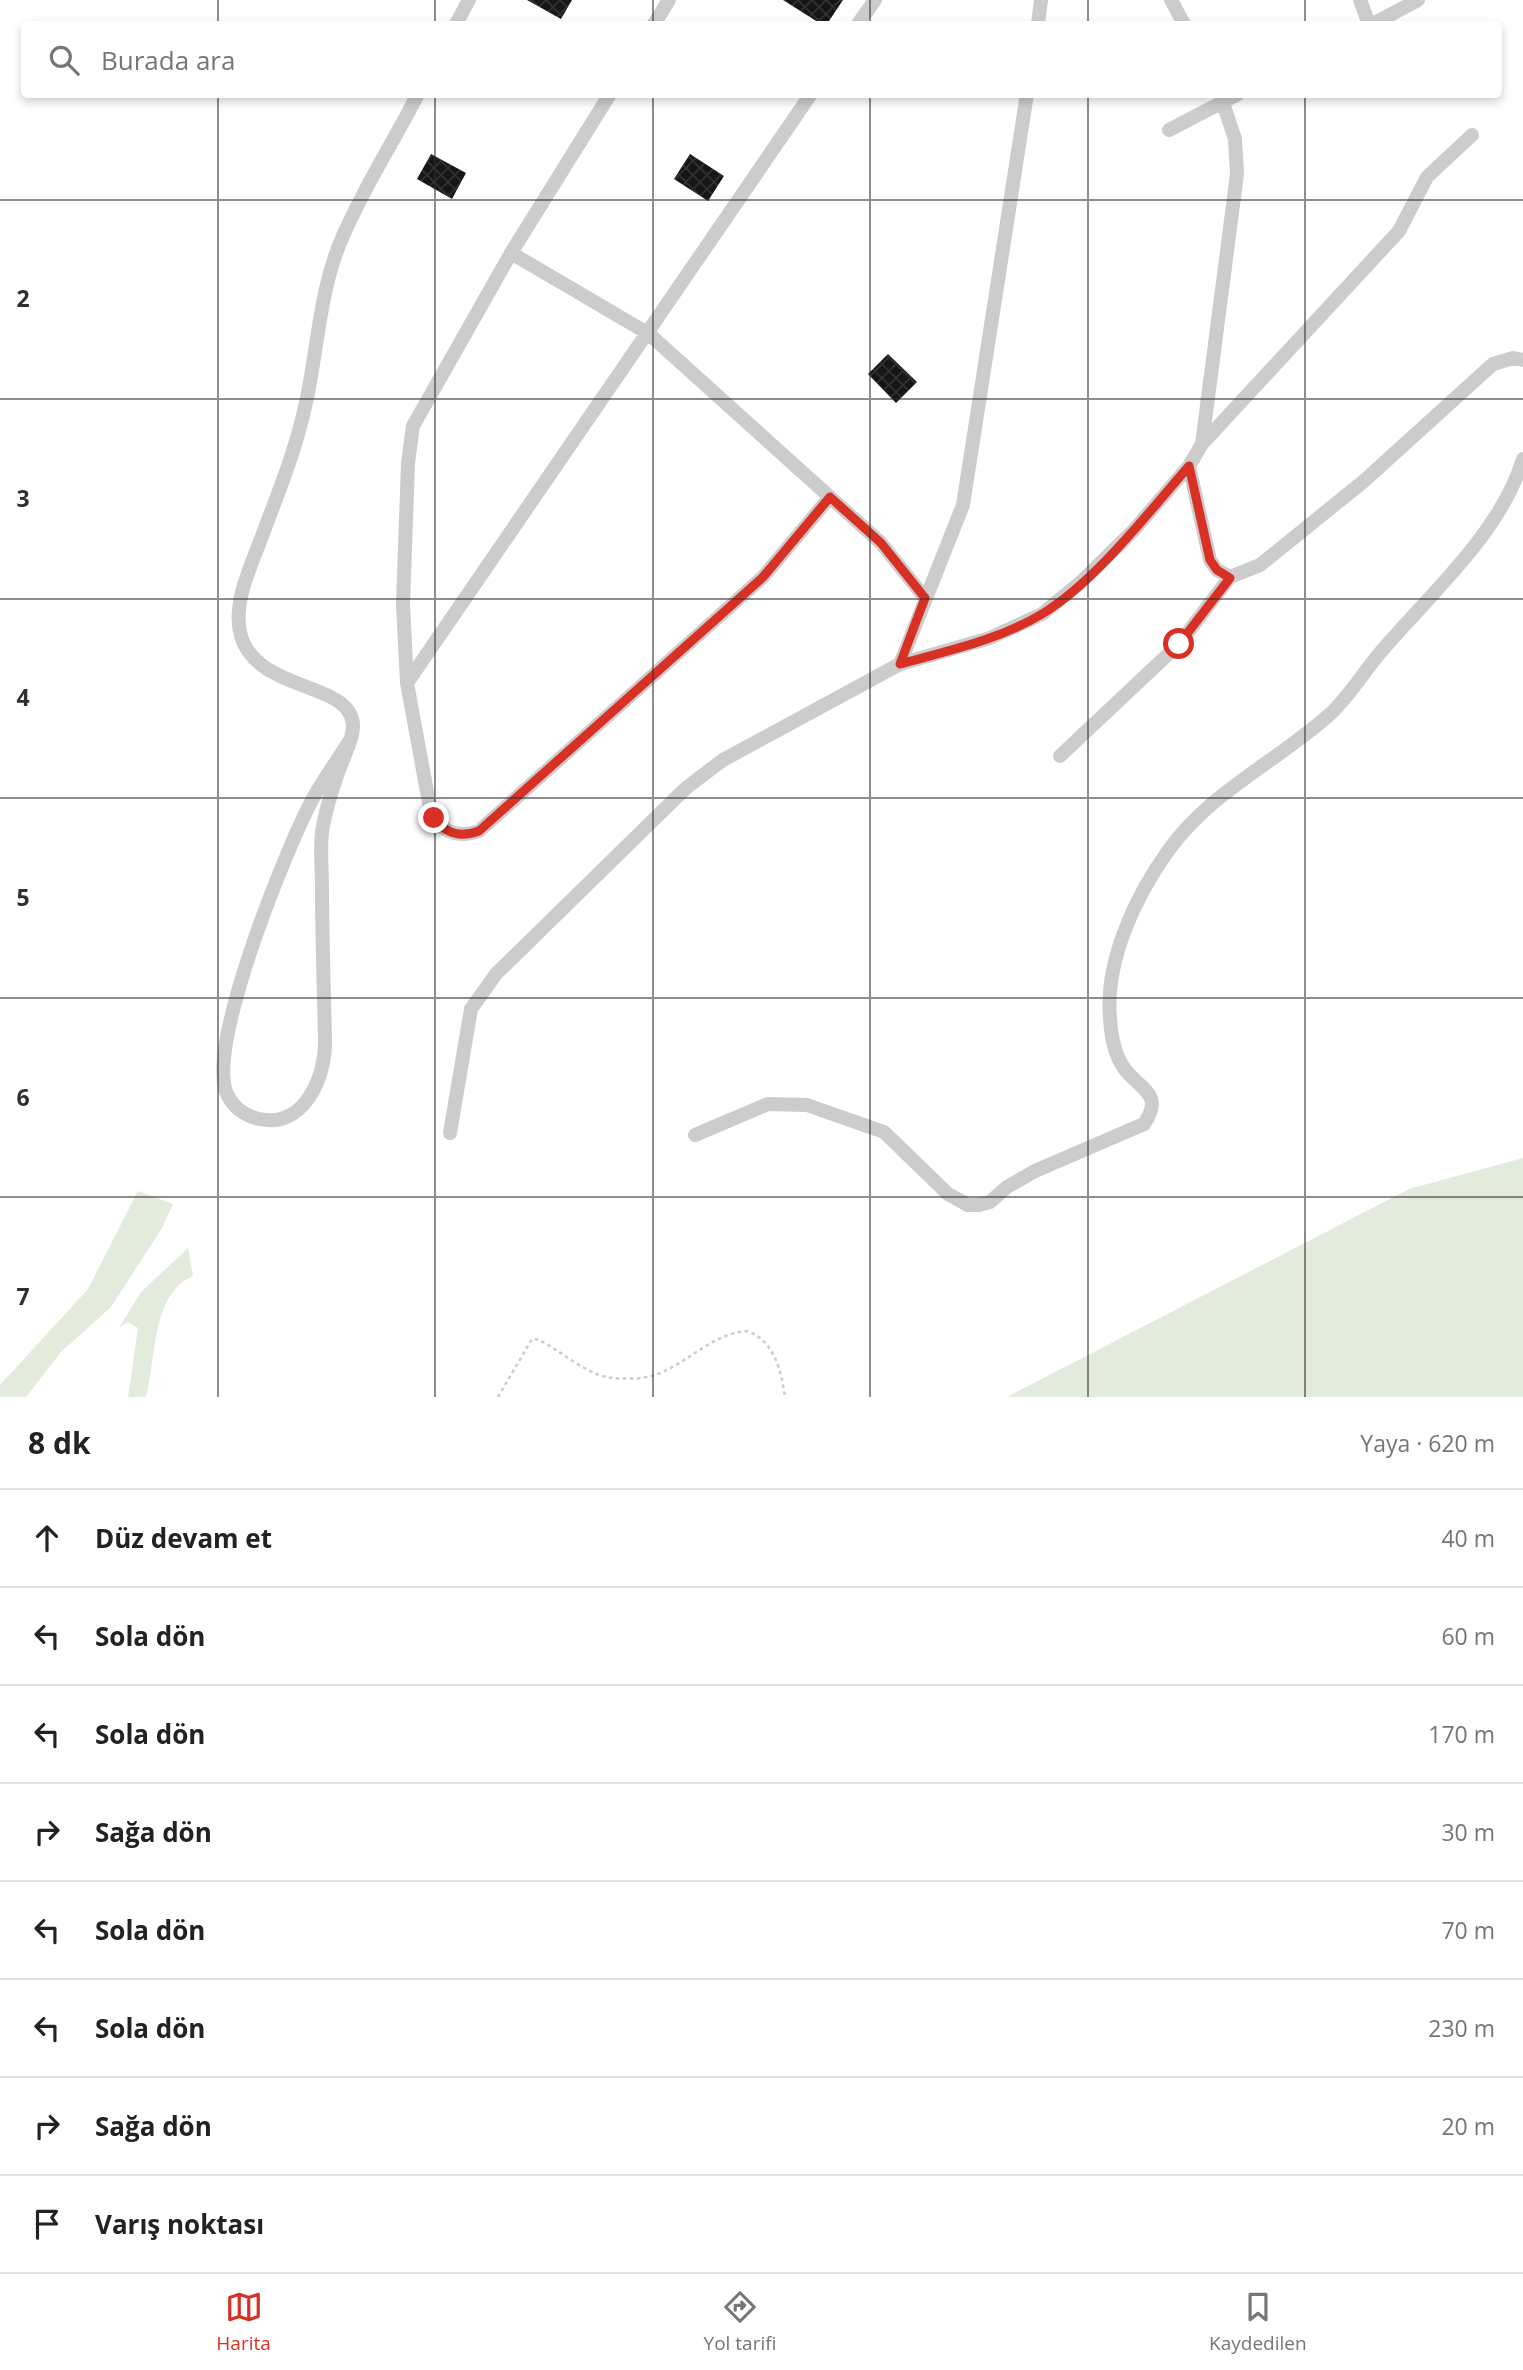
<!DOCTYPE html>
<html lang="tr">
<head>
<meta charset="utf-8">
<style>
	:root { --surface:#fff; --page:#f2f2f2; --text:#222; --muted:#767676; --line:#e0e0e0; --accent:#d93025 }
	body { margin:0; font-family:"Open Sans",sans-serif; background:var(--page); color:var(--text) }
	.stop { position:absolute; width:21px; height:21px; margin:-16px; border:5px solid #d93025; border-radius:50%; background:#fff }
	.stop.end { background:#d93025; border-color:#fff; box-shadow:0 2px 7px #0008 }
	.list { margin:0; padding:0; list-style:none }
	h2 { display:flex; justify-content:space-between; align-items:center; height:91px; margin:0; padding:0 28px; font-size:30px }
	h2 small { font-size:23px; font-weight:400; color:var(--muted) }
	.list li { display:grid; grid-template-columns:46px 1fr auto; gap:21px; align-items:center; box-sizing:border-box; height:98px; padding:0 28px; border-top:2px solid var(--line) }
	.list b { display:block; font-size:26px; white-space:nowrap }
	.list em { font-size:23px; font-style:normal; color:var(--muted) }
	.icon { flex:none; width:38px; height:38px; fill:none; stroke:currentColor; stroke-width:2; stroke-linecap:round; stroke-linejoin:round }
	.map { position:relative; flex:none; width:1523px; height:1397px; overflow:hidden }
	.search { position:absolute; background:var(--surface); box-shadow:0 4px 10px #0003; left:21px; right:21px; top:21px; height:77px; display:flex; align-items:center; gap:18px; box-sizing:border-box; padding:0 24px; border-radius:7px; color:var(--muted); font-size:26px }
	.sheet { height:875px; background:var(--surface) }
	nav { display:flex; justify-content:space-around; align-items:center; box-sizing:border-box; height:98px; border-top:2px solid var(--line); background:var(--surface); font-size:19px; color:var(--muted) }
	nav a { display:grid; justify-items:center; gap:4px }
	nav .on { color:var(--accent) }
	.map>svg:first-child { display:block }
	.green { fill:#e3ecdc }
	.building { fill:url(#building-cross-hatch) }
	.lines { fill:none; stroke-linecap:round; stroke-linejoin:round }
	.path { stroke:#ccc; stroke-width:2.5; stroke-dasharray:3.5 3.5; stroke-linecap:butt }
	.minor { stroke:#ccc; stroke-width:14 }
	.route { stroke:#d93025; stroke-width:9 }
	.grid { fill:none; stroke:#2f2f2f; stroke-width:2; stroke-opacity:0.55 }
	.grid-label { font-size:23px; text-anchor:middle; font-weight:bold; fill:#2f2f2f; stroke:#fff; stroke-width:7; stroke-linejoin:round; paint-order:stroke }
</style>
</head>
<body>
<div class="map">
<svg width="1523" height="1397" viewBox="0 0 1523 1397">
	<defs>
		<pattern id="building-cross-hatch" width="8" height="8" patternUnits="userSpaceOnUse" patternTransform="scale(1.75)"><rect width="8" height="8" fill="#161616"/><path d="M0 0l8 8M0 8l8-8" fill="none" stroke="#303030"/></pattern>
	</defs>
	<rect width="100%" height="100%" fill="#fff"/>
	<path class="green" d="M 1523,1158 L 1523,1397 L 1007,1397 L 1409,1189 Z
		M 138,1191 L 173,1204 L 162,1228 L 111,1307 L 61,1352 L 26,1397 L 0,1397 L 0,1385 L 88,1289 Z
		M 188,1248 L 193,1276 C 152,1293 156,1357 147,1393 L 145,1397 L 128,1397 L 138,1328 L 128,1322 L 119,1328 L 141,1292 Z"/>
	<path class="building" d="M 527,0 L 572,0 L 561,19 Z
		M 783,0 L 843,0 L 827,24 L 821,24 Z
		M 431,154 L 466,173 L 452,199 L 417,179 Z
		M 690,154 L 724,176 L 708,201 L 674,179 Z
		M 888,354 L 917,382 L 896,403 L 868,374 Z"/>
	<g class="lines">
		<path class="path" d="M 498,1397 L 532,1339 C 546,1337 582,1375 612,1378 C 625,1379 643,1379 655,1375 C 687,1364 713,1333 747,1331 C 775,1341 781,1371 785,1397"/>
		<path class="minor" d="M 1171,0 L 1184,24
			M 1360,0 L 1369,24
			M 456,24 L 469,0
			M 654,24 L 669,0
			M 858,24 L 875,0
			M 1038,24 L 1041,0
			M 1373,24 L 1418,0
			M 610,94 L 511,253 L 413,426 L 408,463 L 403,604 L 407,683 L 430,808 C 438,831 456,839 479,831 L 763,577 L 830,497
			M 1169,130 L 1238,94
			M 511,253 L 649,334 L 881,543 L 925,598
			M 1202,444 L 1237,174 L 1235,139 L 1220,94
			M 1189,466 L 1210,560 L 1217,570 L 1230,577 L 1260,565 L 1364,481 L 1493,364 L 1513,358 L 1523,360
			M 900,664 L 963,505 L 1027,94
			M 407,683 L 811,94
			M 350,740 C 336,763 319,785 308,808 C 284,856 203,1053 228,1096 C 234,1108 246,1116 259,1119 C 304,1129 326,1077 325,1040 C 324,989 322,939 322,888 C 322,870 320,850 322,832 C 325,811 332,790 339,770 C 344,756 353,740 353,725 C 351,681 258,693 241,636 C 231,602 254,560 265,528 C 280,489 296,448 305,407 C 318,351 319,289 343,236 C 364,187 394,141 418,94
			M 1060,756 L 1179,644 L 1230,577
			M 450,1133 L 471,1009 L 496,974 L 686,788 L 723,760 L 900,664 L 990,638 L 1042,614 L 1080,583 L 1134,530 L 1189,466 L 1202,444 L 1399,231 L 1427,177 L 1472,135
			M 695,1135 L 768,1104 L 807,1105 L 884,1132 L 948,1194 L 968,1205 L 979,1205 L 990,1202 L 1007,1187 L 1035,1171 L 1144,1124 C 1163,1096 1144,1091 1128,1073 C 1115,1059 1111,1036 1110,1018 C 1105,961 1135,897 1168,851 C 1210,792 1275,763 1329,715 C 1348,698 1363,673 1379,654 C 1428,596 1501,533 1523,459"/>
	</g>
	<g class="lines">
		<path class="route" d="M 434,818 C 446,834 460,838 479,831 L 763,577 L 830,497 L 881,543 L 925,598 L 900,664 C 947,651 999,640 1042,614 C 1095,582 1148,513 1189,466 L 1210,560 L 1217,570 L 1230,578 L 1179,644"/>
	</g>
	<path class="grid" d="M 218,0 L 218,24M 435,0 L 435,24M 653,0 L 653,24M 870,0 L 870,24M 1088,0 L 1088,24M 1305,0 L 1305,24M 218,94 L 218,1397M 435,94 L 435,1397M 653,94 L 653,1397M 870,94 L 870,1397M 1088,94 L 1088,1397M 1305,94 L 1305,1397M 0,200 L 1523,200M 0,399 L 1523,399M 0,599 L 1523,599M 0,798 L 1523,798M 0,998 L 1523,998M 0,1197 L 1523,1197"/>
	<g class="grid-label">
		<text x="23" y="307">2</text>
		<text x="23" y="507">3</text>
		<text x="23" y="706">4</text>
		<text x="23" y="906">5</text>
		<text x="23" y="1106">6</text>
		<text x="23" y="1305">7</text>
	</g>
</svg>
<div class="stop" style="left:1179px;top:644px"></div>
<div class="stop end" style="left:434px;top:818px"></div>
<div class="search"><svg class="icon" aria-label="search" viewBox="0 0 24 24"><circle cx="10" cy="10" r="6"/><path d="M15 15l6 6"/></svg>Burada ara</div>
</div>
<section class="sheet">
<h2>8 dk<small>Yaya · 620 m</small></h2>
<ul class="list">
<li><svg class="icon" aria-label="ahead" viewBox="0 0 24 24"><path d="M12 20V5M6 11l6-6 6 6"/></svg><div><b>Düz devam et</b></div><em>40 m</em></li>
<li><svg class="icon" aria-label="left" viewBox="0 0 24 24"><path d="M17 20v-9H6M10 6l-5 5 5 5"/></svg><div><b>Sola dön</b></div><em>60 m</em></li>
<li><svg class="icon" aria-label="left" viewBox="0 0 24 24"><path d="M17 20v-9H6M10 6l-5 5 5 5"/></svg><div><b>Sola dön</b></div><em>170 m</em></li>
<li><svg class="icon" aria-label="right" viewBox="0 0 24 24"><path d="M7 20v-9h11M14 6l5 5-5 5"/></svg><div><b>Sağa dön</b></div><em>30 m</em></li>
<li><svg class="icon" aria-label="left" viewBox="0 0 24 24"><path d="M17 20v-9H6M10 6l-5 5 5 5"/></svg><div><b>Sola dön</b></div><em>70 m</em></li>
<li><svg class="icon" aria-label="left" viewBox="0 0 24 24"><path d="M17 20v-9H6M10 6l-5 5 5 5"/></svg><div><b>Sola dön</b></div><em>230 m</em></li>
<li><svg class="icon" aria-label="right" viewBox="0 0 24 24"><path d="M7 20v-9h11M14 6l5 5-5 5"/></svg><div><b>Sağa dön</b></div><em>20 m</em></li>
<li><svg class="icon" aria-label="arrive" viewBox="0 0 24 24"><path d="M6 21V4h12l-3 4 3 4H6"/></svg><div><b>Varış noktası</b></div></li>
</ul>
</section>
<nav>
<a class="on"><svg class="icon" aria-label="map" viewBox="0 0 24 24"><path d="M3 6l6-2 6 2 6-2v14l-6 2-6-2-6 2zM9 4v14M15 6v14"/></svg>Harita</a>
<a><svg class="icon" aria-label="directions" viewBox="0 0 24 24"><path d="M12 3l9 9-9 9-9-9zM9 14v-3h6M13 9l2 2-2 2"/></svg>Yol tarifi</a>
<a><svg class="icon" aria-label="saved" viewBox="0 0 24 24"><path d="M7 4h10v16l-5-4-5 4z"/></svg>Kaydedilen</a>
</nav>
</body>
</html>
